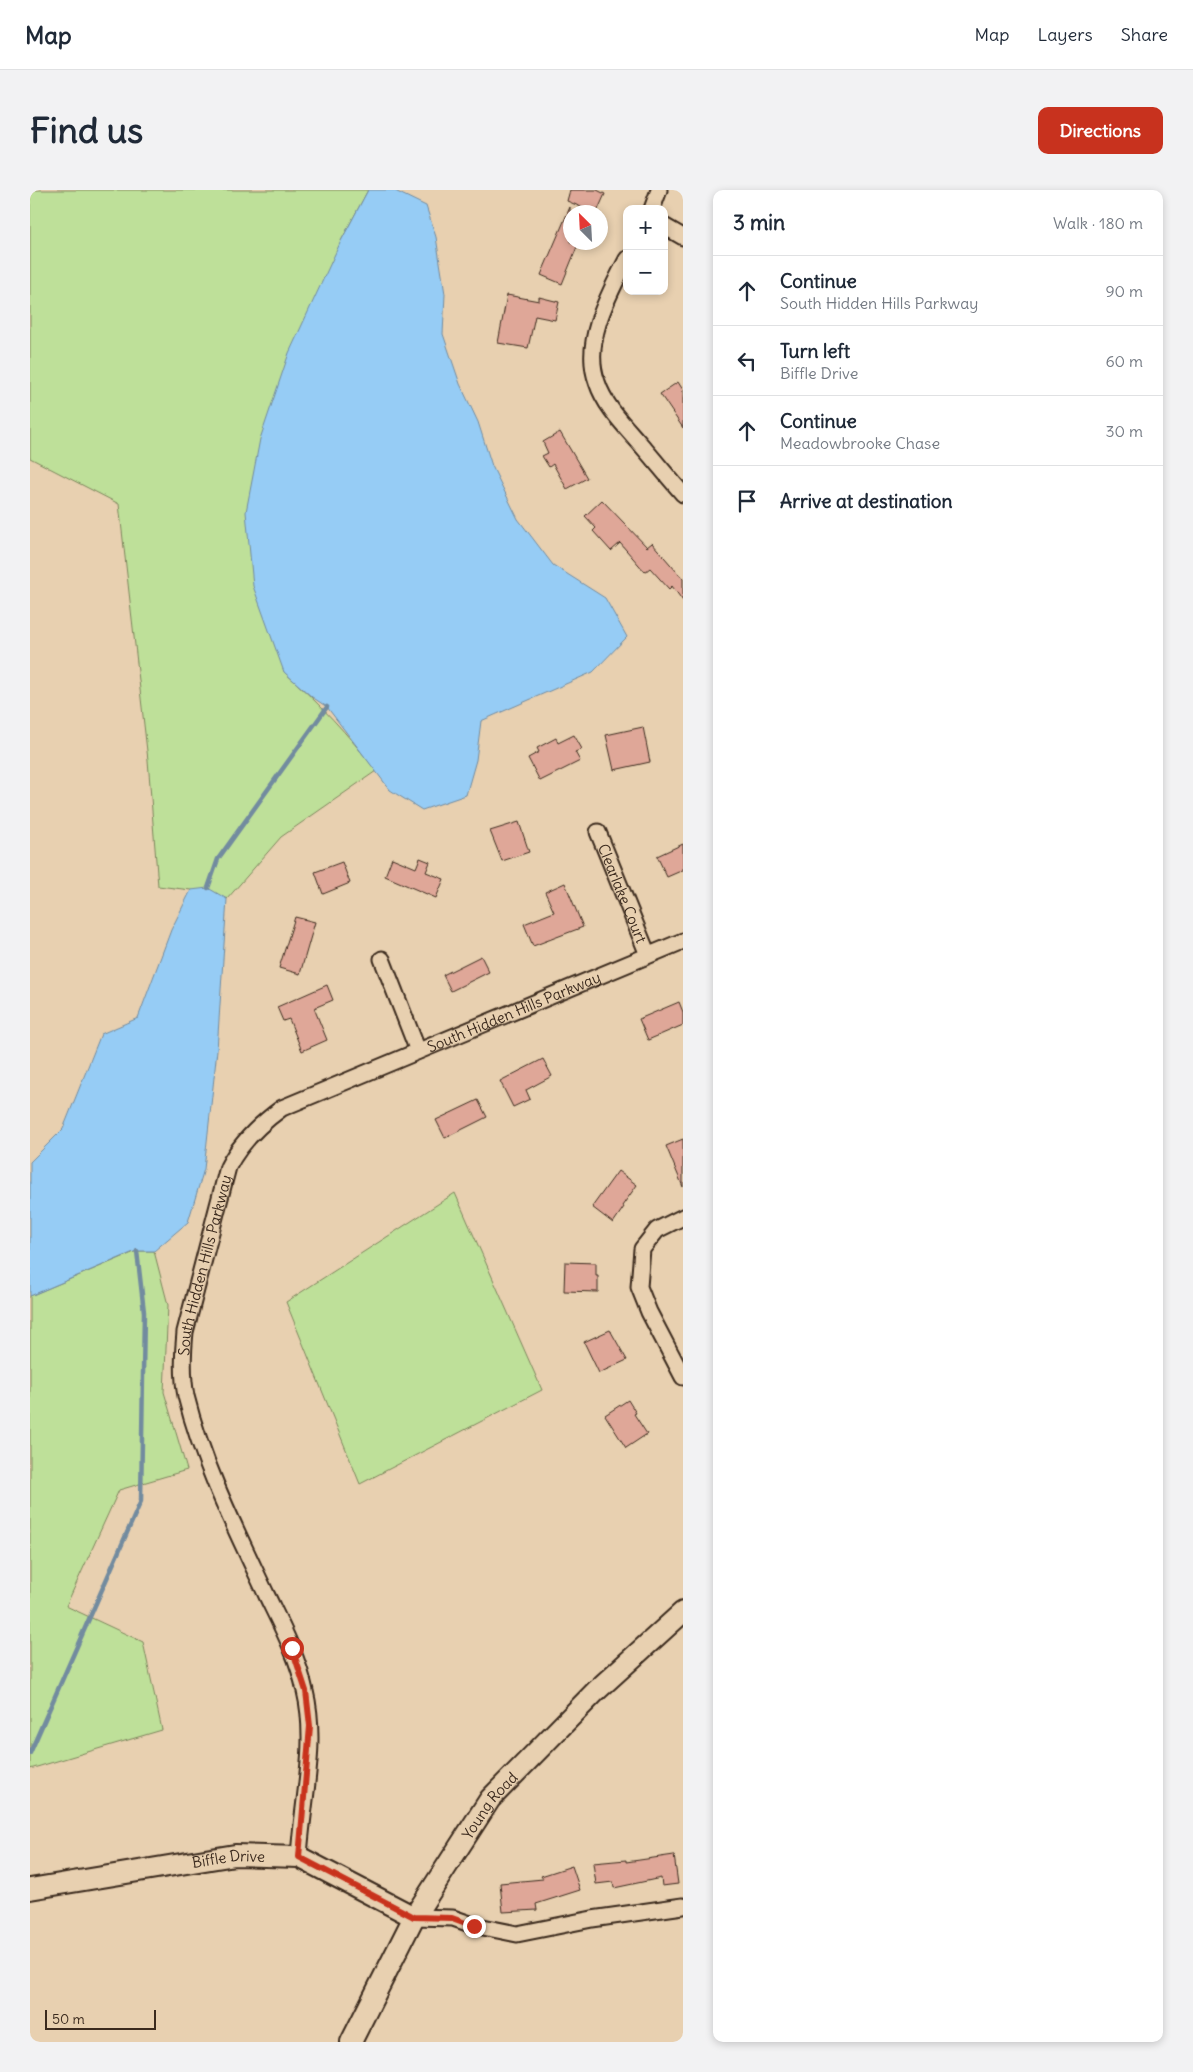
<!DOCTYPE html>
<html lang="en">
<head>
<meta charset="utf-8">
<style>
	:root { --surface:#fff; --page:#f2f2f3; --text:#1f2937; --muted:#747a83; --line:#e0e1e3; --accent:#c8321e }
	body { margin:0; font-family:Delius,sans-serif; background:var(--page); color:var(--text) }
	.controls { position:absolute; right:15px; top:15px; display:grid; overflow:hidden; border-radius:10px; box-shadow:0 2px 8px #0003 }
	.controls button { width:45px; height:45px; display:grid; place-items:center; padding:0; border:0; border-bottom:1px solid var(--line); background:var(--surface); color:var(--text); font:25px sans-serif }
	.compass { position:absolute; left:533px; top:15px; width:45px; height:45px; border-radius:50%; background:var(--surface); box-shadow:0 2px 8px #0003; rotate:336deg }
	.scale { position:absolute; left:15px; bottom:12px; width:111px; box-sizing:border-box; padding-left:5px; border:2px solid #3b2a1e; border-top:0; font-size:14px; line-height:18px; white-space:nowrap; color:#3b2a1e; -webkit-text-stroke:4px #e8d0b0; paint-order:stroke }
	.stop { position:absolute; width:15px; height:15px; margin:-11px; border:4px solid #c8321e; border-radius:50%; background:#fff }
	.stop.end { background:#c8321e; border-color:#fff; box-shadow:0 1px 5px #0008 }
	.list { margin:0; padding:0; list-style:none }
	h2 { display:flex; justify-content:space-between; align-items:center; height:65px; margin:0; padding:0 20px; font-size:21px }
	h2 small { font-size:16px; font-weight:400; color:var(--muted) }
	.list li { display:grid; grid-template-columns:32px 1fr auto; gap:15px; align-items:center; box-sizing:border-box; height:70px; padding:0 20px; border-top:1px solid var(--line) }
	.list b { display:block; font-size:19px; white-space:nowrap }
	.list p { margin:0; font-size:16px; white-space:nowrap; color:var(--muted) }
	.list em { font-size:16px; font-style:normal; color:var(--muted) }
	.icon { flex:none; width:28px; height:28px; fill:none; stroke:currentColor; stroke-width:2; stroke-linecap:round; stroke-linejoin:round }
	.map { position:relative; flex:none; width:653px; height:1852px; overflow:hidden; border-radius:10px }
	header { display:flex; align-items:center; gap:30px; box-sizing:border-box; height:70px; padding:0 25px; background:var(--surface); border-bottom:1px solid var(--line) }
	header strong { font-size:24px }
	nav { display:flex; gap:28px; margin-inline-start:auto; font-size:18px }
	.intro { display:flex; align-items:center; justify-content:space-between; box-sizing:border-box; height:120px; padding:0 30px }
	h1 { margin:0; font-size:35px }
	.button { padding:12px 22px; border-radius:10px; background:var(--accent); color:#fff; font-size:18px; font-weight:700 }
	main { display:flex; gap:30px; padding:0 30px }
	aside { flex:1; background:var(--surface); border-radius:10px; box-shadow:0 2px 8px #0003 }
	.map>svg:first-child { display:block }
	.green { fill:#bee099; stroke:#7c855c }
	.water { fill:#96ccf5; stroke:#728b9f }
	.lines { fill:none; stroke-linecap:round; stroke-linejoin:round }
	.stream { stroke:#728b9f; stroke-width:4.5 }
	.building { fill:#dfa798; stroke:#3b2a1e }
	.minor-casing { stroke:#3b2a1e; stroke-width:19 }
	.tertiary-casing { stroke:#3b2a1e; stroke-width:24 }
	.minor { stroke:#e8d0b0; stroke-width:15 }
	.tertiary { stroke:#e8d0b0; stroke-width:20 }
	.route { stroke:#c8321e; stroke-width:6 }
	.labels { text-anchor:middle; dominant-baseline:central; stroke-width:4; stroke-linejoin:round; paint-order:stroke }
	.street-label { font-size:15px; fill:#3b2a1e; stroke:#e8d0b0 }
</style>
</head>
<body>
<header>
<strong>Map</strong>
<nav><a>Map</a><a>Layers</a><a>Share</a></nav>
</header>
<div class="intro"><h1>Find us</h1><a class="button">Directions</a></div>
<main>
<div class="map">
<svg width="653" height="1852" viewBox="0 0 653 1852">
	<rect width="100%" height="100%" fill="#e8d0b0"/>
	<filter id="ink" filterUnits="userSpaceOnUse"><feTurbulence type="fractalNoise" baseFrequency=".02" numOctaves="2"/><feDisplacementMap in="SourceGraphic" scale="10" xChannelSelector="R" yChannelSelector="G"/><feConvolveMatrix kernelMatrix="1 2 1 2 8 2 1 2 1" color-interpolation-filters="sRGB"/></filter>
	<g filter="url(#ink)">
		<path class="green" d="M 0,0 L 338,0 L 311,51 L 254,482 C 288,512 319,545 346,581 L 251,647 L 197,709 L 161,700 L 128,696 L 118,570 L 89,314 L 0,268 Z
			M 425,1003 L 512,1200 L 330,1294 L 256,1112 Z
			M 107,1061 L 124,1061 L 138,1115 L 134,1202 L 157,1280 L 89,1300 L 36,1416 L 113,1452 L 132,1540 L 0,1579 L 0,1106 Z"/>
		<path class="water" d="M 338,0 L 363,0 L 396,16 L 406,47 L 415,104 L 413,144 L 430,194 L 448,232 L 462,276 L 488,329 L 523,375 L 575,408 L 597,447 L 563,482 L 451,531 L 446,570 L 436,605 L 392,620 L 360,600 L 297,517 L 282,507 L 254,482 L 223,396 L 216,322 L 230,249 L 259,163 L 311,51 Z
			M 178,698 L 197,709 L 187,860 L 174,979 L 158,1032 L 124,1061 L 106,1061 L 0,1106 L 0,972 L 33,939 L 71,844 L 108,828 L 141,740 L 161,700 Z"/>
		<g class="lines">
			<path class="stream" d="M 178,698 L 188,669 L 297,517
				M 0,1563 L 111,1311 L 114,1122 L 107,1061"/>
		</g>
		<path class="building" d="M 540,0 L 567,0 L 575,4 L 567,22 L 563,22 L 537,11 Z
			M 540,17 L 540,52 L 549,52 L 532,94 L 511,85 Z
			M 477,105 L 509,111 L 509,107 L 529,112 L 525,130 L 505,126 L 498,158 L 468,153 Z
			M 648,192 L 653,200 L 653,238 L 630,204 Z
			M 530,242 L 557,288 L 537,299 L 523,274 L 519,277 L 512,266 L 518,263 L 513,252 Z
			M 572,310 L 617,357 L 622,353 L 653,389 L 653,411 L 642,396 L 639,399 L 620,378 L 615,382 L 590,353 L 581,361 L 563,341 L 566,338 L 555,326 Z
			M 613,537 L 620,572 L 584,580 L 576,545 Z
			M 544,545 L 552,559 L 545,562 L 550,571 L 510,591 L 498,568 L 509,562 L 507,558 L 526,548 L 528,553 Z
			M 489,632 L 499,662 L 472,671 L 460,641 Z
			M 653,654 L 653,680 L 637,687 L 627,666 Z
			M 362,668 L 386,678 L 390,668 L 400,672 L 396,682 L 414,689 L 406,708 L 355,686 Z
			M 312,672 L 320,693 L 293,704 L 285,682 Z
			M 535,693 L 553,737 L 503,756 L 494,734 L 524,722 L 515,702 Z
			M 265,727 L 285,732 L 270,784 L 249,778 Z
			M 451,766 L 459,782 L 421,801 L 413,785 Z
			M 297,795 L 303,810 L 284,818 L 297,850 L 272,861 L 259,829 L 253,831 L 247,817 Z
			M 649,812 L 653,822 L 653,835 L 618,850 L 609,829 Z
			M 513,869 L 522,886 L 496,900 L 500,909 L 483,917 L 470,891 Z
			M 448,910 L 457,927 L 415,948 L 406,930 Z
			M 653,949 L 653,997 L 636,956 Z
			M 588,981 L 607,995 L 592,1016 L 594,1017 L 583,1033 L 562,1017 Z
			M 535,1072 L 566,1073 L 566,1086 L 568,1086 L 568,1102 L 534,1101 Z
			M 580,1140 L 597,1170 L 569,1183 L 554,1152 Z
			M 598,1210 L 606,1223 L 604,1224 L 617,1244 L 596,1258 L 575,1225 Z
			M 644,1665 L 648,1694 L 632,1696 L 631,1688 L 584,1698 L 583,1692 L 566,1694 L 563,1673 L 596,1670 L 596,1672 Z
			M 542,1676 L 550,1700 L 506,1714 L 507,1720 L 473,1722 L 470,1693 L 513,1689 L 511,1686 Z"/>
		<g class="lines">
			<g class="minor-casing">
				<g id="minor">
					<path d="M 622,19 L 629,0"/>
					<path d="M 634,36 L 653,47"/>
					<path d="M 597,69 C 579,104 552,152 567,192 C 574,214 591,232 606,249 C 622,267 637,286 653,304"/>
					<path id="s1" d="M 568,642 L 618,765"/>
					<path d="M 352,769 L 388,861"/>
					<path d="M 653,1027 L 627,1040 L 612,1059 L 609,1097 L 619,1122 L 653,1187"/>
					<path id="s2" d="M 269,1667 C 272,1613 288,1554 275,1501 C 268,1467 252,1437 237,1406 C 207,1342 173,1275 156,1206 C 152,1186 153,1162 155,1142 L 198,977 C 210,953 230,934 252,918 L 653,751"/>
					<path d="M 384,1727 L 423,1728 L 443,1735 L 487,1744 L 562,1729 L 653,1716"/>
				</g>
			</g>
			<g class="tertiary-casing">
				<g id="tertiary">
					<path id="s3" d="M 0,1699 L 205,1665 L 269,1667 L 384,1727"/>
					<path id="s4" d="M 321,1852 L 384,1727 L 460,1609 L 566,1501 L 653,1422"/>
				</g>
			</g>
			<use href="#minor" class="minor"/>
			<use href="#tertiary" class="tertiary"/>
		</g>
	</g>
	<g class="lines" filter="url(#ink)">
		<path class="route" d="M 262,1458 L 276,1501 L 280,1536 L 269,1667 L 384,1727 L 422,1728 L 444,1736"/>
	</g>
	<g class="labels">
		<g class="street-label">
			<text stroke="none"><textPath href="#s1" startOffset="66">Clearlake Court</textPath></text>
			<text stroke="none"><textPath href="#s2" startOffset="1052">South Hidden Hills Parkway</textPath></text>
			<text stroke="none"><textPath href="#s2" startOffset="619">South Hidden Hills Parkway</textPath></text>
			<text stroke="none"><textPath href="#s4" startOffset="275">Young Road</textPath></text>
			<text stroke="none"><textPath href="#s3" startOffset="201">Biffle Drive</textPath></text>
		</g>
	</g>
</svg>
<div class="controls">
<button>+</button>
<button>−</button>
</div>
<svg class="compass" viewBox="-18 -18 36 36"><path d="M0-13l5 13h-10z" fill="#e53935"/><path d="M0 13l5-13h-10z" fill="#747a83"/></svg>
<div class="scale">50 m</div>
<div class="stop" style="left:262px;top:1458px"></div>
<div class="stop end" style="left:444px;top:1736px"></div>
</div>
<aside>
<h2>3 min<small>Walk · 180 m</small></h2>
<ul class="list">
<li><svg class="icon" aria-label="ahead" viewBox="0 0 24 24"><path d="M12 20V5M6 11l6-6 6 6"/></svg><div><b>Continue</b><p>South Hidden Hills Parkway</p></div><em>90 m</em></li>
<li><svg class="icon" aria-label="left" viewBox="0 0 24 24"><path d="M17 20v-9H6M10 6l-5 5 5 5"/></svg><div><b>Turn left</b><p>Biffle Drive</p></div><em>60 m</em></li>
<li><svg class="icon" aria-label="ahead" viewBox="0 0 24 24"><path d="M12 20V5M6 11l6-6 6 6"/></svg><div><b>Continue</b><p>Meadowbrooke Chase</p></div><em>30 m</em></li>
<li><svg class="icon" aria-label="arrive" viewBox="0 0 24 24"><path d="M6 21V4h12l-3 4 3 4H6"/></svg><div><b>Arrive at destination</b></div></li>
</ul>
</aside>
</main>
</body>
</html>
